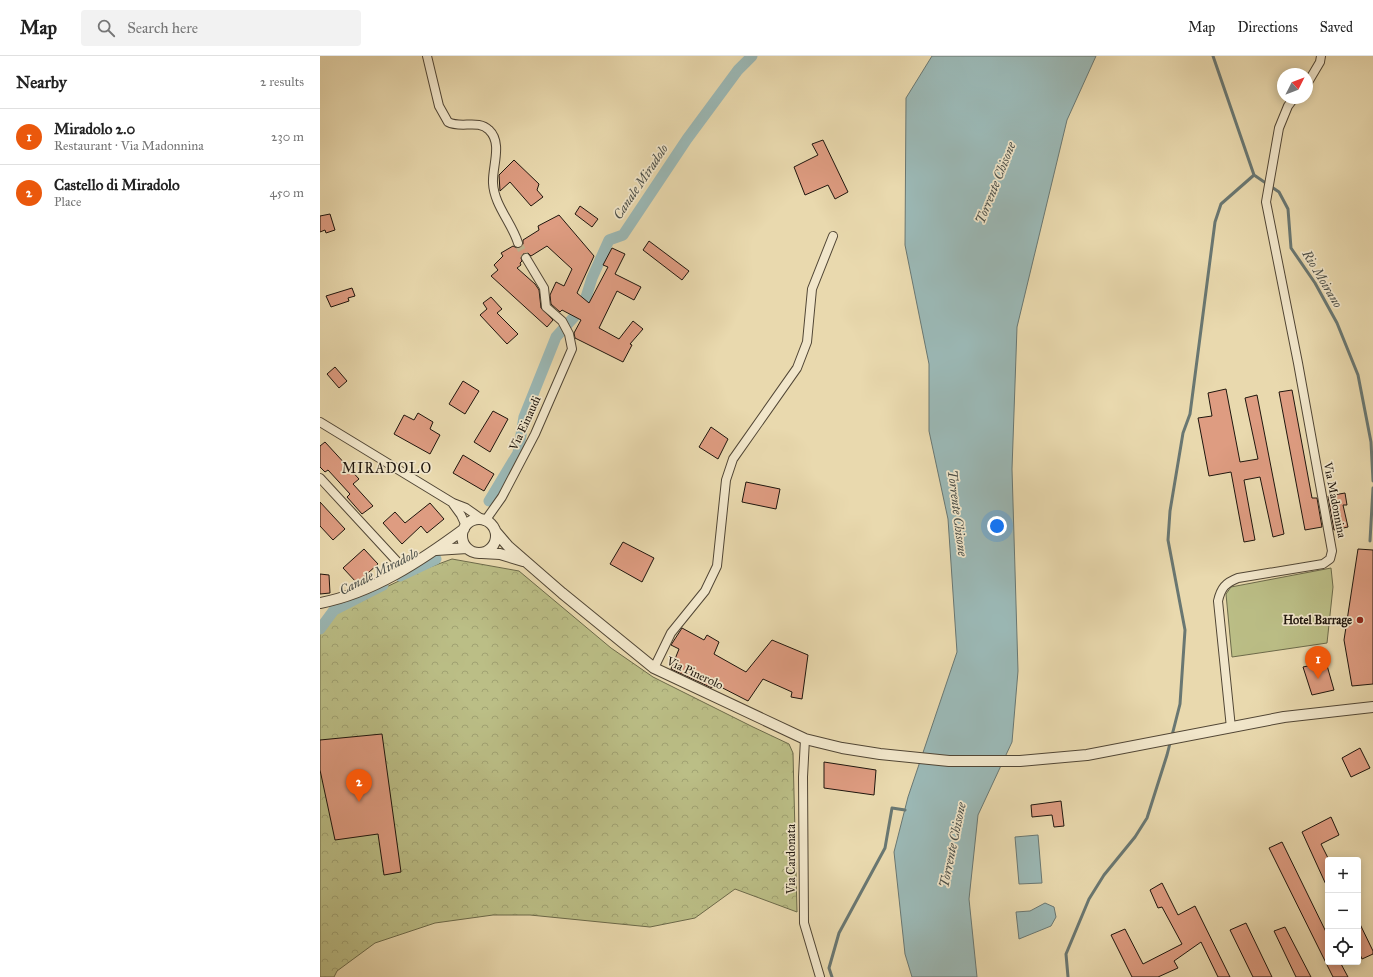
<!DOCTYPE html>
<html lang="en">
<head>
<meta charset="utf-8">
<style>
	:root { --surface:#fff; --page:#f2f2f2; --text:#222; --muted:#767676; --line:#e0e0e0; --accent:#ea580c }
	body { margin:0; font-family:"IM FELL Great Primer",serif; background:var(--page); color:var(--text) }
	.controls { position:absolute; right:12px; bottom:12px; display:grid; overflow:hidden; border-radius:4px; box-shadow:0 2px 10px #0003 }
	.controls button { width:36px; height:36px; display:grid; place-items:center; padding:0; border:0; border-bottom:1px solid var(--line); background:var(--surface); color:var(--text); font:20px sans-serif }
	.compass { position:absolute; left:957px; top:12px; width:36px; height:36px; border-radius:50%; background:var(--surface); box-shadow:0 2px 10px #0003; rotate:48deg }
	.you { position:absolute; left:677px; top:470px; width:14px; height:14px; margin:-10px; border:3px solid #fff; border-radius:50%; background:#1a73e8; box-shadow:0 0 0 6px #1a73e833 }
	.badge { display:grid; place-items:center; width:26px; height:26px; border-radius:50%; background:var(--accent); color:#fff; font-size:13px; font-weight:700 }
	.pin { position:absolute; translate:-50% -33px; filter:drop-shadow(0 1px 2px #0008) }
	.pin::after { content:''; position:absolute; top:21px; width:14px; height:12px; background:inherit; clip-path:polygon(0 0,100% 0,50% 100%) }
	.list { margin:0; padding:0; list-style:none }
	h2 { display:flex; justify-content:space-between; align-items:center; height:52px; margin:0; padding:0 16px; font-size:17px }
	h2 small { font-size:13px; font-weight:400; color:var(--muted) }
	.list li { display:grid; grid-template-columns:26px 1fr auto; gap:12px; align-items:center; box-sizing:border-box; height:56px; padding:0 16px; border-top:1px solid var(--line) }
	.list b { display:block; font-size:15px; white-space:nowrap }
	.list p { margin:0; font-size:13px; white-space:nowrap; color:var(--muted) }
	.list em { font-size:13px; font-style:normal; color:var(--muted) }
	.icon { flex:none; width:22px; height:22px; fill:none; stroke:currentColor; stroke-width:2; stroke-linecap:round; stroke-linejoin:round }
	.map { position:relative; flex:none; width:1053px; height:921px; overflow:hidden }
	header { display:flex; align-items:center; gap:24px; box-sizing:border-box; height:56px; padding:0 20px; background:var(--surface); border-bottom:1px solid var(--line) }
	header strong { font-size:19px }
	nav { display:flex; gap:22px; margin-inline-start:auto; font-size:14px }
	.search { width:280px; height:36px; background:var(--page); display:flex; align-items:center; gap:10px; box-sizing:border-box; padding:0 14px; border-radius:4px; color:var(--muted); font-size:15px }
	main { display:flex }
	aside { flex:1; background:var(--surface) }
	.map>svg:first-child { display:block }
	.forest { fill:url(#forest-crowns); stroke:#6c6a4a }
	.garden { fill:#bbbe86; stroke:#6c6a4a }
	.water { fill:#9bb8b5; stroke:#697772 }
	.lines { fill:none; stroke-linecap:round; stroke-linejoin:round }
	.stream { stroke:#697772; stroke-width:3 }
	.canal { stroke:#9bb8b5; stroke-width:11 }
	.building { fill:#de9c81; stroke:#1e150d }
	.minor-tunnel { stroke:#c0b28e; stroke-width:8; stroke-dasharray:8 4; stroke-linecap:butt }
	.minor-casing { stroke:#514635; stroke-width:10 }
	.tertiary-casing { stroke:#514635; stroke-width:12 }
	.minor { stroke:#f1e6ca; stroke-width:8 }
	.tertiary { stroke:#f1e6ca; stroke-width:10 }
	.poi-dot { fill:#8f2418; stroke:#f1e6ca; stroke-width:1.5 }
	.labels { text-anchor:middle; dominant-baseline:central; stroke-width:3.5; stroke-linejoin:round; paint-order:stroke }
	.street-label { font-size:12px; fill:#1e150d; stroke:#f1e6ca }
	.poi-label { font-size:12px; font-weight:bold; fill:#1e150d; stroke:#f1e6ca; text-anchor:end }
	.water-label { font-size:13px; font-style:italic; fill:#4a4e48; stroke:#f1e6ca }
	.quarter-label { font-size:14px; letter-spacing:1px; fill:#1e150d; stroke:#f1e6ca }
</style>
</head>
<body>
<header>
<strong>Map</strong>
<div class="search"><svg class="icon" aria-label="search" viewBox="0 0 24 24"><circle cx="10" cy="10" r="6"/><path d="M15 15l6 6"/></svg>Search here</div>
<nav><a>Map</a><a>Directions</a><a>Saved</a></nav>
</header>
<main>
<aside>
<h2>Nearby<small>2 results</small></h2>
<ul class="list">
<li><span class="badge">1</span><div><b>Miradolo 2.0</b><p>Restaurant · Via Madonnina</p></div><em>230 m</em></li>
<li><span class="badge">2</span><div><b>Castello di Miradolo</b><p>Place</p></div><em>450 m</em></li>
</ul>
</aside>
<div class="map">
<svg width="1053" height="921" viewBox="0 0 1053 921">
	<defs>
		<pattern id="forest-crowns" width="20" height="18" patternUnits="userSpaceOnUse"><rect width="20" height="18" fill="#bbbe86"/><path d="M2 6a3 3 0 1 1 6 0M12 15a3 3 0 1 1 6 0" fill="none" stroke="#a0a272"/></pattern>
	</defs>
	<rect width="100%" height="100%" fill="#e9d9ae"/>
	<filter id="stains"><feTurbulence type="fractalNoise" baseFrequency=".005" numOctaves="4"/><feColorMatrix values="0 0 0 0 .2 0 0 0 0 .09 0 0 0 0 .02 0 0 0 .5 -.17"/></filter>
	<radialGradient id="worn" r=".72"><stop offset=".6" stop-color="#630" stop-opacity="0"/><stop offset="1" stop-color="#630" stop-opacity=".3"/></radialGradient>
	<path class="forest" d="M 132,503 L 199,515 L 291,592 L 333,621 L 433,671 L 469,688 L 473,697 L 477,856 L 415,833 L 375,862 L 330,871 L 210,859 L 173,859 L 115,867 L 55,887 L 17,915 L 14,921 L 0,921 L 0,577 L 16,555 L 20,553 L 102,514 Z"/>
	<path class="garden" d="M 1011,512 L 1013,531 L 1007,587 L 912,601 L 906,538 L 911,531 Z"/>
	<path class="water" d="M 612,0 L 776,0 L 747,64 L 697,271 L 692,413 L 698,615 L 692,686 L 658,759 L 649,843 L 657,921 L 592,921 L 585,898 L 574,796 L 588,741 L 637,596 L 628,463 L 609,375 L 609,308 L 585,189 L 586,42 Z
		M 718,779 L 722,827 L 699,828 L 695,781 Z
		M 725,847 L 734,851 L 736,861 L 731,870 L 699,883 L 696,856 L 710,855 Z"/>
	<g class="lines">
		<path class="stream" d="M 893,0 L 934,119 L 959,136 L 968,153 L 971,192 L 995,227 L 1017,267 L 1038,319 L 1051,386 L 1053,425
			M 1050,485 L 1053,432
			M 512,921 L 509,912 L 519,877 L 565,792 L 572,752 L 585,754
			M 748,921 L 746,898 L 769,843 L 784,819 L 815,781 L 827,762 L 847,699 L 860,648 L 865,574 L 848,484 L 850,455 L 863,377 L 870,358 L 895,166 L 901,148 L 934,119"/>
		<path class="canal" d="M 169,445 L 198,397 L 204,361 L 236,281 L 263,251 L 272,222 L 289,184 L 303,179 L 367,83 L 418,14 L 432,0
			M 80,520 L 116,503
			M 0,573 L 14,554 L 63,529"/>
	</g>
	<path class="building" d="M 503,84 L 528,136 L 515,143 L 508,129 L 485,139 L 474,111 L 498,99 L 492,88 Z
		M 194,104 L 219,128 L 217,134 L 223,141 L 211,150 L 190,126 L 180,135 L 179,119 Z
		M 260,150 L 278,163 L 272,171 L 255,158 Z
		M 10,158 L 15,174 L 6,177 L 5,174 L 0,176 L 0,160 Z
		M 239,159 L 274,200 L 257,237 L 269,247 L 288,211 L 283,209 L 292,192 L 305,198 L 295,218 L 321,231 L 314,244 L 297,235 L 279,272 L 299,283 L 313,265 L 323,273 L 310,288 L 312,289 L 303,306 L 255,282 L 254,277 L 261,264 L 242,254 L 240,256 L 231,248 L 230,239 L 236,226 L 244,230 L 252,213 L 227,190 L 211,200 L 208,197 L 203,198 L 201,202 L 202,205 L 200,207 L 201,209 L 197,212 L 215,228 L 219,234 L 221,252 L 233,264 L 227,271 L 171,220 L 178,214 L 174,209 L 183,200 L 181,197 L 193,190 L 197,192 L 200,192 L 203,188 L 203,184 L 219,174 L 218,170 Z
		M 329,185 L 369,215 L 362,224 L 323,194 Z
		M 32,232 L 35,240 L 28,242 L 29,245 L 11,251 L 6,240 Z
		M 171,241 L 182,253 L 177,257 L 198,278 L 187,288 L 160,259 L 167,253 L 163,247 Z
		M 15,311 L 27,325 L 19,332 L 7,318 Z
		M 143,325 L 159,335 L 145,358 L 129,348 Z
		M 906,333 L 920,406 L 938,403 L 925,342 L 937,339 L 964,478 L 953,481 L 940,421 L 924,424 L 935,484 L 924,486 L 911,416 L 889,420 L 878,362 L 892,360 L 888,337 Z
		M 972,334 L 992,442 L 997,442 L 1002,471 L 985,474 L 959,336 Z
		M 173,355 L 188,363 L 170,396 L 154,386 Z
		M 98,357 L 113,366 L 110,373 L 120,379 L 110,398 L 74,378 L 84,359 L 94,364 Z
		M 391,371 L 408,383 L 398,403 L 379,391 Z
		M 5,386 L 39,423 L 33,428 L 53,450 L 42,458 L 27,441 L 30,438 L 8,414 L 5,416 L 0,411 L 0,390 Z
		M 143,399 L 174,418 L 164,435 L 133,417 Z
		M 426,426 L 460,433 L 456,453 L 422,446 Z
		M 1025,437 L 1027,449 L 1023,449 L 1028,471 L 1014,474 L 1008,440 Z
		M 0,446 L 25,473 L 13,484 L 0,470 Z
		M 110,447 L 124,463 L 107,477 L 101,470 L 82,488 L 63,467 L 75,456 L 85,467 Z
		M 303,486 L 334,502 L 322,526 L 290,508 Z
		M 44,493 L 58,508 L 37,527 L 23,512 Z
		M 1038,493 L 1053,494 L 1053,628 L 1032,630 L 1024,584 Z
		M 0,518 L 9,519 L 10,537 L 0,538 Z
		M 362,572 L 384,584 L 387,579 L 399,586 L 394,598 L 426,616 L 452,584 L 488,599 L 482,643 L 471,641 L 472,636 L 443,623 L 428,645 L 393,627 L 392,632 L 351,613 L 359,593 L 351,589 Z
		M 1006,606 L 1014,634 L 992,639 L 983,611 Z
		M 62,678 L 81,816 L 64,819 L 58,778 L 15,784 L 0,714 L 0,684 Z
		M 1040,692 L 1050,712 L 1031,721 L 1022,702 Z
		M 504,706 L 556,714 L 554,739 L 504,732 Z
		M 741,745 L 744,770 L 734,771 L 732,759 L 712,761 L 711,749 Z
		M 1011,761 L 1019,779 L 1001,788 L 1008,802 L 1008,833 L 982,776 Z
		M 962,786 L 1008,880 L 1008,906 L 1020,906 L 1028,921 L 1013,921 L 949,792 Z
		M 842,827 L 858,859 L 875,850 L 910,921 L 898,921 L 881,886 L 854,905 L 858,912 L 838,921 L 812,921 L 791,879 L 805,873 L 823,908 L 862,888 L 842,851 L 838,852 L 830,834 Z
		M 1038,864 L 1053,895 L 1053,898 L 1042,903 L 1038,894 Z
		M 926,867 L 952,921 L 933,921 L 910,874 Z
		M 965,871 L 991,921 L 976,921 L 954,875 Z"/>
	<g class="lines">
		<path class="minor-tunnel" d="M 198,187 L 206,202"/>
		<g class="minor-casing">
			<path id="minor" d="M 107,0 L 119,50 L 128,66 C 141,73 158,63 169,74 C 183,87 172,111 173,127 C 174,149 192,167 198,187
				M 987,28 L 1000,6 L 1001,0
				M 0,366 L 133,447 L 146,452 L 163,464
				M 0,422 L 84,513
				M 133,448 L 141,459 L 146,470
				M 165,465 L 182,441 L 215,378 L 252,293 L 249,278 L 242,265 L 226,251 L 224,232 L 206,202
				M 334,612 L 351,577 L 385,535 L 397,510 L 406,424 L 413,403 L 477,312 L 487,286 L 492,233 L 513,180
				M 911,672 L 898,545 C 901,532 905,527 918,522 L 1003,508 L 1010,503 L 1012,495 L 978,307 L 946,146 L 959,72 L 968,50 L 974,42
				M 485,683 L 483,721 L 484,867 L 500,921"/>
		</g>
		<g class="tertiary-casing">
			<path id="tertiary" d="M142 480a17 17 0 1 1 34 0a17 17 0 1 1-34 0Z
				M 176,476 L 188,490 L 242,537 L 334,612 L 485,683 L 522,692 L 560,698 L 629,705 L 700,705 L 767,699 L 964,661 L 1053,651
				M 116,494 L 147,492
				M 162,497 L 180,498 L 203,505
				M 0,547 C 53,537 102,504 144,473"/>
		</g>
		<use href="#minor" class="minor"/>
		<use href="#tertiary" class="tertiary"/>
	</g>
	<circle class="poi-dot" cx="1040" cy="564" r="4"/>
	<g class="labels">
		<g class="street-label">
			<text transform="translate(205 367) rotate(-65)">Via Einaudi</text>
			<text transform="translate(1015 444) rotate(79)">Via Madonnina</text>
			<text transform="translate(375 617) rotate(25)">Via Pinerolo</text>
			<text transform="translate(471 803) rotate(-90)">Via Cardonata</text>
		</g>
		<g class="poi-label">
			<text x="1032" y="564">Hotel Barrage</text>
		</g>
		<g class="water-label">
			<text transform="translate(321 126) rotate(-56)">Canale Miradolo</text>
			<text transform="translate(676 127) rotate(-68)">Torrente Chisone</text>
			<text transform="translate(1002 223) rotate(59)">Rio Moirano</text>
			<text transform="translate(637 457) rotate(83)">Torrente Chisone</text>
			<text transform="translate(59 516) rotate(-27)">Canale Miradolo</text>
			<text transform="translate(633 789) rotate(-78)">Torrente Chisone</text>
		</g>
		<g class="quarter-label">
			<text x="67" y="412">MIRADOLO</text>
		</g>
	</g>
	<rect width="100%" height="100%" filter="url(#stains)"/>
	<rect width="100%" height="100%" fill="url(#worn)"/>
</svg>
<div class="controls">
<button>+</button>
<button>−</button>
<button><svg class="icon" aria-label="locate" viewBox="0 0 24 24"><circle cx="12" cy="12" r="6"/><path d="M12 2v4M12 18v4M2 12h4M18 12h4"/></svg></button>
</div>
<svg class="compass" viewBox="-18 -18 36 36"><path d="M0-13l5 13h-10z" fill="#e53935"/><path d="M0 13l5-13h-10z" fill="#767676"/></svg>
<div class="you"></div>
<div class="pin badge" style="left:998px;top:623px">1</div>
<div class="pin badge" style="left:39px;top:746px">2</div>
</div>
</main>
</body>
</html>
